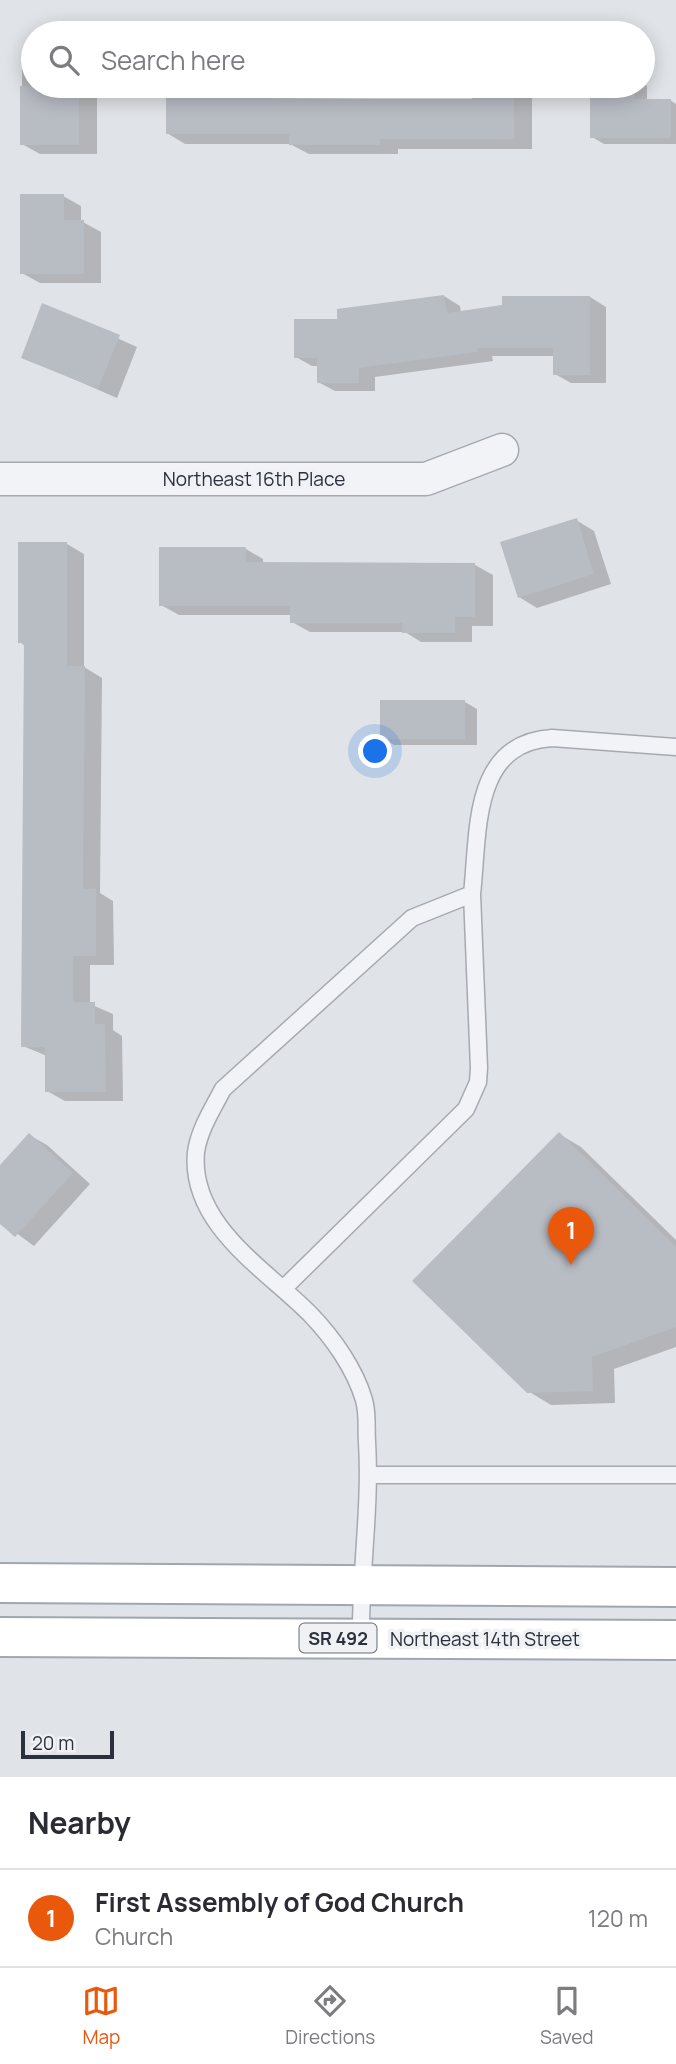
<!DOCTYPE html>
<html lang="en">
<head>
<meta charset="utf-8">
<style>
	:root { --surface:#fff; --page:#f7f7f7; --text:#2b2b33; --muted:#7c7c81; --line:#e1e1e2; --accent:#ea580c }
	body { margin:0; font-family:Manrope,sans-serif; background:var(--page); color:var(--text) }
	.scale { position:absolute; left:21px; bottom:18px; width:93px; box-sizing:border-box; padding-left:7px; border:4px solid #2a313c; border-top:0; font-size:19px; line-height:24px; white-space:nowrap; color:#2a313c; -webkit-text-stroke:5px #eff1f5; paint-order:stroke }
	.you { position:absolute; left:376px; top:752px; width:24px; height:24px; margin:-18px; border:5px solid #fff; border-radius:50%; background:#1a73e8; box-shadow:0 0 0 10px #1a73e833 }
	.badge { display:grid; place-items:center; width:46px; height:46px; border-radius:50%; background:var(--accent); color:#fff; font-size:23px; font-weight:700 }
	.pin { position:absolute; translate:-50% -58px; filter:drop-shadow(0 2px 4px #0008) }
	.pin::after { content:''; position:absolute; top:37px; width:24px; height:21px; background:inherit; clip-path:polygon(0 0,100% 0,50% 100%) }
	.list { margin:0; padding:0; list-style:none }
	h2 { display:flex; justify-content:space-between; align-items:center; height:91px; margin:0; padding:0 28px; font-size:30px }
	h2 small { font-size:23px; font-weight:400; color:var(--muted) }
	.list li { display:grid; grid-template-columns:46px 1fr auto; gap:21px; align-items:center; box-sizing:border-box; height:98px; padding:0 28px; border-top:2px solid var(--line) }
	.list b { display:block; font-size:26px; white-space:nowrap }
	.list p { margin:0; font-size:23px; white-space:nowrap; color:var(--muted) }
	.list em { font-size:23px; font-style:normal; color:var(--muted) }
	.icon { flex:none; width:38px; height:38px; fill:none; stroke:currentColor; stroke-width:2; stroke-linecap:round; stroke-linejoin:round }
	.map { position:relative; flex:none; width:676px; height:1777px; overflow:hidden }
	.search { position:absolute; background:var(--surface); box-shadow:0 4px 18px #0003; left:21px; right:21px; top:21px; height:77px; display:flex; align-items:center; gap:18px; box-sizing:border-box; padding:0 24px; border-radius:38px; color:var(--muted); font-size:26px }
	.sheet { height:189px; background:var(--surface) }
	nav { display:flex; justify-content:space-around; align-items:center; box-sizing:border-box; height:98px; border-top:2px solid var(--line); background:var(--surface); font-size:19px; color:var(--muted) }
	nav a { display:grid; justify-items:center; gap:4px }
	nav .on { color:var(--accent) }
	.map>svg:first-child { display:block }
	.shadow { fill:#0003 }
	.building { fill:#b8bcc3 }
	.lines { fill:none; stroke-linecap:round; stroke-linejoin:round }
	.service-casing { stroke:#a6aab0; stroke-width:19 }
	.minor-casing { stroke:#a6aab0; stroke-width:35 }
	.primary-casing { stroke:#a0a7b1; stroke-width:42 }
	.service { stroke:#f2f3f6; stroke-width:16 }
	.minor { stroke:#f2f3f6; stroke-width:32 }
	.primary { stroke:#fff; stroke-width:38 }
	.labels { text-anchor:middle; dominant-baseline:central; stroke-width:7; stroke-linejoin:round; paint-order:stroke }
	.shield { fill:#eff1f5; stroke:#656b74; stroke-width:2 }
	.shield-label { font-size:18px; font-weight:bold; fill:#2a313c }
	.street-label { font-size:19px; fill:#2a313c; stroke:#eff1f5 }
</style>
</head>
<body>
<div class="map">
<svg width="676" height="1777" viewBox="0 0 676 1777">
	<rect width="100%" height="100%" fill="#e0e3e7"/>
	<path class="shadow" d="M 22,63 L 33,63 L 33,86 L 97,86 L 97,154 L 40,154 L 22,144 Z
		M 643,84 L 647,86 L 647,100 L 670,100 L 676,104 L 676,144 L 604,144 L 592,137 L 592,86 Z
		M 167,86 L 257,86 L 271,94 L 271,100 L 473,100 L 473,86 L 524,86 L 532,90 L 532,149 L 398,149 L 398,154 L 309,154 L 290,144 L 185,144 L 167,133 Z
		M 63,196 L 81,206 L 81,221 L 101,232 L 101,283 L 40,283 L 22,273 Z
		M 444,296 L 460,306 L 461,313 L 590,297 L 606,307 L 606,383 L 571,383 L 555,374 L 555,356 L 492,356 L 493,361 L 375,377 L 375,391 L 335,391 L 318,382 L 318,366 L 312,366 L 296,357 L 339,321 Z
		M 43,305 L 137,347 L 117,398 L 23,357 Z
		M 576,520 L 594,531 L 611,584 L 537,608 L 519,597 Z
		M 67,544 L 84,554 L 84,667 L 102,678 L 100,893 L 113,901 L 114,965 L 90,965 L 90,1004 L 113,1014 L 113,1030 L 122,1036 L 123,1101 L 65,1101 L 47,1091 L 47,1056 L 23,1046 L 25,646 L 20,642 Z
		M 246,549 L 263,559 L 263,564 L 475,565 L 493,575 L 493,626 L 472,626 L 472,642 L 421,642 L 405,632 L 310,632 L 292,622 L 292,615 L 179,615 L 161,605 Z
		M 465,702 L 477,709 L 477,745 L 394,745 L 382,738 Z
		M 559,1134 L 581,1147 L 676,1240 L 676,1347 L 614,1369 L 615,1403 L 551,1405 L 528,1391 Z
		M 29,1135 L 47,1145 L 90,1184 L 34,1246 L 0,1221 L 0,1168 Z"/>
	<path class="building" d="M 20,86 L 79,86 L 79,145 L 20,145 Z
		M 166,86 L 254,86 L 254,98 L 380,99 L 472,99 L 472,86 L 514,86 L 514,139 L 380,139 L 380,145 L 289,145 L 289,134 L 166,134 Z
		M 590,86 L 635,86 L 635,99 L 671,99 L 671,138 L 590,138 Z
		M 20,194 L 64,194 L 64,220 L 84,220 L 84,274 L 20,274 Z
		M 444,295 L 447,313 L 502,305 L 502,296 L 590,296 L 590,375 L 553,375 L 553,348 L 477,348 L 477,352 L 359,368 L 359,383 L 317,383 L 317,358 L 294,358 L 294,319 L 337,319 L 337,309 Z
		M 42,303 L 120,335 L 98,389 L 21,358 Z
		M 577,518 L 594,574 L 518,598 L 500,542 Z
		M 18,542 L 67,542 L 67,666 L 85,666 L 83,889 L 96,889 L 96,956 L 73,956 L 73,1002 L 95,1002 L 95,1024 L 105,1024 L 106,1092 L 45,1092 L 45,1047 L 21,1047 L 24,643 L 18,643 Z
		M 159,547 L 246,547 L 246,562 L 475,563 L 475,617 L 455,617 L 455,633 L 402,633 L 402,623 L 290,623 L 290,606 L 159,606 Z
		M 380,700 L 465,700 L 465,739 L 380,739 Z
		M 559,1132 L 676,1247 L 676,1327 L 592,1357 L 593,1391 L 527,1393 L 412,1281 Z
		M 29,1133 L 73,1173 L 15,1237 L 0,1224 L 0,1165 Z"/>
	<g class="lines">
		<g class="service-casing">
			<path id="service" d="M 283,1289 L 466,1109 L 478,1082 L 479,1068 L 472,894
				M 369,1475 L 676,1475
				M 361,1638 C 360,1573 371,1507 367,1442 C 366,1429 368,1413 364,1400 C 355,1369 333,1338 311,1315 C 267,1270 189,1225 196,1152 C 199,1130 213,1108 223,1089 L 412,918 L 472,894 C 479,832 471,743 552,738 L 676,747"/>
		</g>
		<g class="minor-casing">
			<path id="minor" d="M 0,479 L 426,479 L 502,450"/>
		</g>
		<g class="primary-casing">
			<path id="primary" d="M 0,1583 L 676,1587
				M 0,1637 L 676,1640"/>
		</g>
		<use href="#service" class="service"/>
		<use href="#minor" class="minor"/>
		<use href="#primary" class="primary"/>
	</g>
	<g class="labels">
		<rect class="shield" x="299.5" y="1623.5" width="77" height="29" rx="5"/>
		<g class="shield-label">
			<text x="338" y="1638">SR 492</text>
		</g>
		<g class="street-label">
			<text x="254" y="479">Northeast 16th Place</text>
			<text x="485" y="1639">Northeast 14th Street</text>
		</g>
	</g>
</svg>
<div class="scale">20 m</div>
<div class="you"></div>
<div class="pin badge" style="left:571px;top:1265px">1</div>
<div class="search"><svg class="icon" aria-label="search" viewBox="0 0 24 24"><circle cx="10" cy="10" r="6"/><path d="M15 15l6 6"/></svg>Search here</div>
</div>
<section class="sheet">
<h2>Nearby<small></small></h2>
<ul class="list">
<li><span class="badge">1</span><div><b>First Assembly of God Church</b><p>Church</p></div><em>120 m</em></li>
</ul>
</section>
<nav>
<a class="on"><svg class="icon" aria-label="map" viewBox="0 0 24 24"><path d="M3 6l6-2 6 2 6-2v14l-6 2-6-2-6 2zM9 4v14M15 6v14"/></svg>Map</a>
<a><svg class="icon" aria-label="directions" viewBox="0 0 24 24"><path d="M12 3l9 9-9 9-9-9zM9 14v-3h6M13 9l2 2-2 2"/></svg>Directions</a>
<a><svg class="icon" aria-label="saved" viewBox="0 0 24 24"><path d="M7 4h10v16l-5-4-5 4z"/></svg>Saved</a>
</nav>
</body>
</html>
